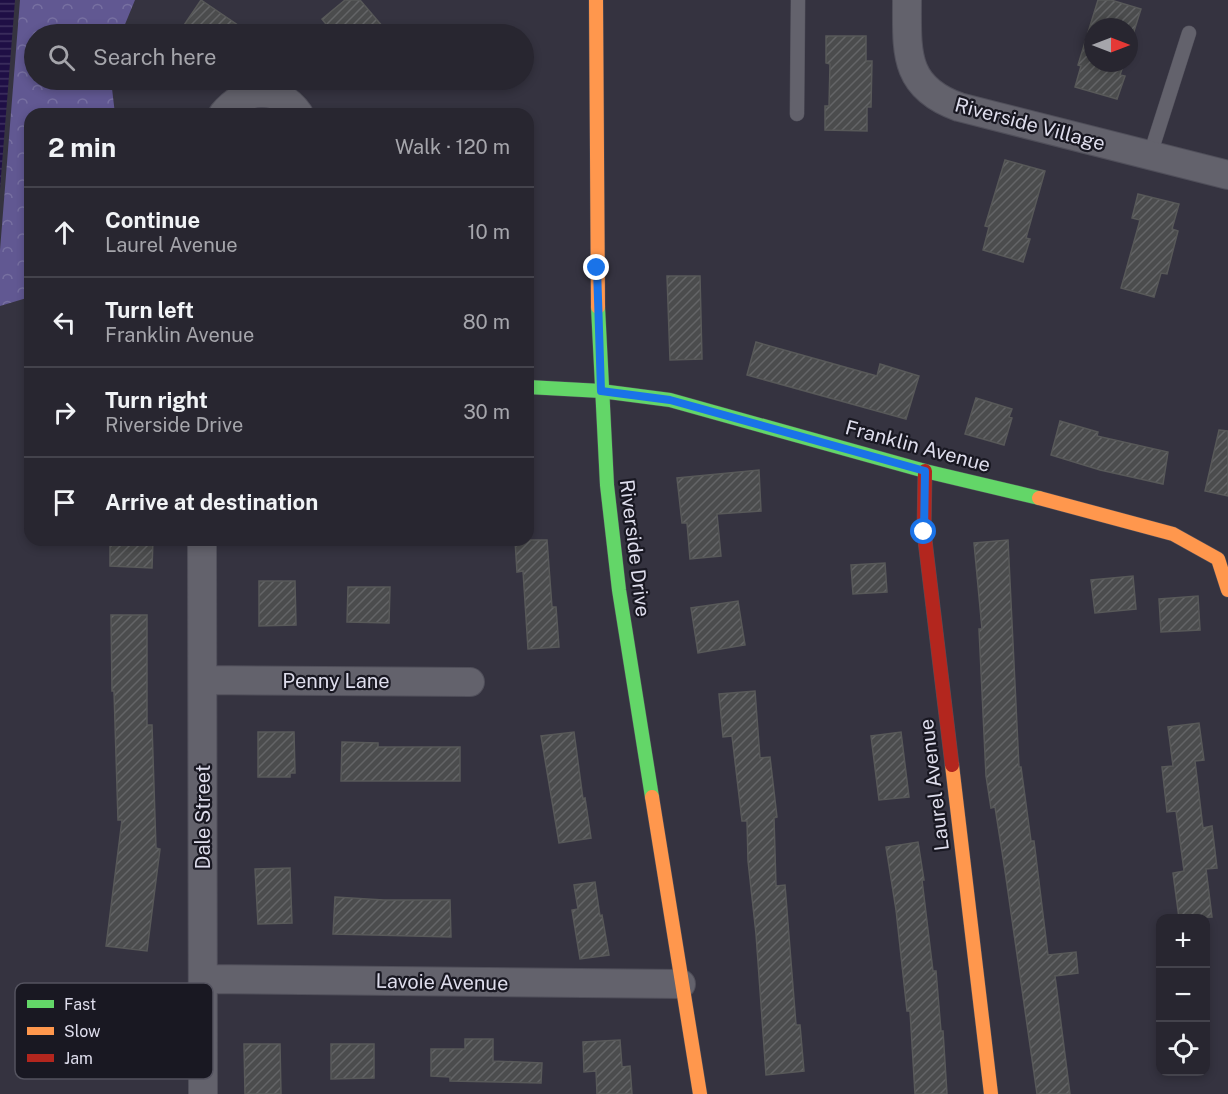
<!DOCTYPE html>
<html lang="en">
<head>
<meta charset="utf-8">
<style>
	:root { --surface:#282630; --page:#302e38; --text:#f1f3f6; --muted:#a5a5ab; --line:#44434c }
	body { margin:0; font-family:"Public Sans",sans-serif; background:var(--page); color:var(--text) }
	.controls { position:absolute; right:18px; bottom:18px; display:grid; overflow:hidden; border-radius:12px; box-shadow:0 3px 9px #0003 }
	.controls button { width:54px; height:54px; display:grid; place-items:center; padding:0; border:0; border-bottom:2px solid var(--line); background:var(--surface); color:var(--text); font:30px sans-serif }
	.compass { position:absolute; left:1084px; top:18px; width:54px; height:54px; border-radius:50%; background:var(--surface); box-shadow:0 3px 9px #0003; rotate:90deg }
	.stop { position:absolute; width:18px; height:18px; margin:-14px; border:4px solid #1a73e8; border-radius:50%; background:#fff }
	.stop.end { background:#1a73e8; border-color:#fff; box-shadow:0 2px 6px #0008 }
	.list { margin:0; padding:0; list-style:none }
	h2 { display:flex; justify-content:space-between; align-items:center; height:78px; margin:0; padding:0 24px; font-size:26px }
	h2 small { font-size:20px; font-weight:400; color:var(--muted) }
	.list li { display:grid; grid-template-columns:39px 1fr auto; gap:18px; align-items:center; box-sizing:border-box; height:90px; padding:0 24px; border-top:2px solid var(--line) }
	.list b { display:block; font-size:22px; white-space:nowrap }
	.list p { margin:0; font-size:20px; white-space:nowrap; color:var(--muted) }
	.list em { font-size:20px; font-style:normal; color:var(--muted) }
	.icon { flex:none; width:33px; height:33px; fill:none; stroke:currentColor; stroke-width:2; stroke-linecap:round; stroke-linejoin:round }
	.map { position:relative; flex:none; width:1228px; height:1094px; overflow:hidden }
	.search { position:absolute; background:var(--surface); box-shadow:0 3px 9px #0003; left:24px; top:24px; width:510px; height:66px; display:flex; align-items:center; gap:15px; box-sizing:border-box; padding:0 21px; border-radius:33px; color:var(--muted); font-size:22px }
	.panel { position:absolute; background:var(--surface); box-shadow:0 3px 9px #0003; left:24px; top:108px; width:510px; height:438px; border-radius:18px }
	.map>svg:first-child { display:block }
	.forest { fill:url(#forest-crowns) }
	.water { fill:url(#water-rules) }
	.building { fill:url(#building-hatch); stroke:#585959; stroke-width:1.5 }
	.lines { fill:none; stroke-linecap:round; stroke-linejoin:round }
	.lane-casing { stroke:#504f5a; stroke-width:15 }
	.street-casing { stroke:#504f5a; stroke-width:30 }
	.fast-casing { stroke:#504f5a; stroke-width:15 }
	.slow-casing { stroke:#504f5a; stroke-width:15 }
	.jam-casing { stroke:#504f5a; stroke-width:15 }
	.lane { stroke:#63626c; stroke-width:14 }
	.street { stroke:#63626c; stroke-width:28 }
	.fast { stroke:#63d668; stroke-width:14 }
	.slow { stroke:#ff974d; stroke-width:14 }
	.jam { stroke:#b3261e; stroke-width:14 }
	.route { stroke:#1a73e8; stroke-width:8 }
	.labels { text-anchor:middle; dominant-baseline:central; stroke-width:4.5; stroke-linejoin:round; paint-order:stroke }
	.street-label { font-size:20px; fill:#deddec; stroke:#191822 }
	.key { fill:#191822; stroke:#54535f; stroke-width:1.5 }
	.key-label { font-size:16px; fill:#deddec }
</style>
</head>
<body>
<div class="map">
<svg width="1228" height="1094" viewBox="0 0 1228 1094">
	<defs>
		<pattern id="forest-crowns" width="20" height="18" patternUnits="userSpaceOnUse" patternTransform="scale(1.5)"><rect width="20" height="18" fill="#615892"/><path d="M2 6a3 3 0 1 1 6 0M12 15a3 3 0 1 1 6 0" fill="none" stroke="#7770a1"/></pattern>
		<pattern id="water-rules" width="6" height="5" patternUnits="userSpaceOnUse" patternTransform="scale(1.5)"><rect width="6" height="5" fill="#1f0f45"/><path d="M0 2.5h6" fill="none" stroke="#3f3260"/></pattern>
		<pattern id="building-hatch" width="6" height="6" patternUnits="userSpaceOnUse" patternTransform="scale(1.5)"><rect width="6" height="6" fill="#4b4c4d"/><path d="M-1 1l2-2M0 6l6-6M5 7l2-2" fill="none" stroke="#646567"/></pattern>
	</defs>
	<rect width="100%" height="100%" fill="#353340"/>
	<path class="forest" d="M 20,0 L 135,0 L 121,34 L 34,34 L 34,80 L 111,80 L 115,114 L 30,114 L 30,297 L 0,306 L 0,250 Z"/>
	<path class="water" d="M 0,0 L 15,0 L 0,189 Z"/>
	<path class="building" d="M 201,0 L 251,34 L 178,34 Z
		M 345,0 L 360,0 L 389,34 L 334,34 L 322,19 Z
		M 1098,0 L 1111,0 L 1141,9 L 1129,47 L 1129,27 L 1093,27 L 1093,63 L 1124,63 L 1120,75 L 1125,76 L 1117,99 L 1075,87 L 1081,66 L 1078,65 Z
		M 826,36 L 866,36 L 866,61 L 872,61 L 871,107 L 867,107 L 867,131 L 825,130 L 825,106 L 829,106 L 830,64 L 826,63 Z
		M 1005,160 L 1045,171 L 1026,238 L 1030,239 L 1023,262 L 983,250 L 989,227 L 985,226 Z
		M 1138,194 L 1179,204 L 1172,229 L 1178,231 L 1167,274 L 1161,273 L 1154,297 L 1121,288 L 1140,220 L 1132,218 Z
		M 667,276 L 700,276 L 702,359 L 670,360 Z
		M 756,342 L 877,376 L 880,364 L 919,376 L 906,419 L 747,375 Z
		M 976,398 L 1012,409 L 1009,417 L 1012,418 L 1004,445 L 965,434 Z
		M 1060,421 L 1098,432 L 1097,436 L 1168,452 L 1163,484 L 1100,470 L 1051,455 Z
		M 1219,430 L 1228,431 L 1228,496 L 1205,491 Z
		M 759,470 L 761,511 L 717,514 L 721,556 L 690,559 L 687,523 L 682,523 L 677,478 Z
		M 110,540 L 153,540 L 152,568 L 110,566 Z
		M 515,540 L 547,540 L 552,607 L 556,607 L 559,647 L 528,649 L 523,571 L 517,572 Z
		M 1008,540 L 1019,767 L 1021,767 L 1031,841 L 1034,841 L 1048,955 L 1076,952 L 1078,973 L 1055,976 L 1070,1094 L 1037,1094 L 1005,871 L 995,807 L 991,808 L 986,776 L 979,629 L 982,629 L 974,543 Z
		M 885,563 L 887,592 L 853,594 L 851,565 Z
		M 1133,576 L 1136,609 L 1095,613 L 1091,580 Z
		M 259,581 L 295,581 L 296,625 L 259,626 Z
		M 348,587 L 390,587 L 389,623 L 347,622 Z
		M 1198,596 L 1200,630 L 1161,632 L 1159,599 Z
		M 738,601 L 745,645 L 698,653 L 691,608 Z
		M 111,615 L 147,615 L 147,725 L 152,725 L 156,848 L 160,849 L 147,951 L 106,946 L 122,820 L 118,820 L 114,691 L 112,691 Z
		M 755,691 L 760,758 L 770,757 L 777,817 L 774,818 L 776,886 L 785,885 L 796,1025 L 800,1025 L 804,1071 L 766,1075 L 756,934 L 748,861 L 747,821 L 742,821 L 732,736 L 723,737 L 719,694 Z
		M 1199,723 L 1204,760 L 1195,761 L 1203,828 L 1212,826 L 1217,868 L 1206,869 L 1212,917 L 1179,918 L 1173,873 L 1184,871 L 1176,811 L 1167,812 L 1162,767 L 1173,766 L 1168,727 Z
		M 258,732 L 294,732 L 295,773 L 290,773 L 290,777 L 258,777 Z
		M 574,732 L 583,799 L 585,798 L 591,838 L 559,843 L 541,736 Z
		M 901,732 L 909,797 L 879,800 L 871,736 Z
		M 342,742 L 378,743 L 378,747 L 460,747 L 460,781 L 341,781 Z
		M 918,842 L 924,880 L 922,880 L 933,971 L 936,971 L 941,1031 L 943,1031 L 947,1094 L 915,1094 L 910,1011 L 907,1011 L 896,910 L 886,847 Z
		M 290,868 L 292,923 L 258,924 L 255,869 Z
		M 595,882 L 600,916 L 602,915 L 609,955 L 580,959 L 572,910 L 578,909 L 574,885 Z
		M 335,897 L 384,900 L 450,900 L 451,937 L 333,934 Z
		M 465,1039 L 493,1039 L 493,1061 L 542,1063 L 541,1083 L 450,1081 L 450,1077 L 431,1076 L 431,1049 L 465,1049 Z
		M 620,1040 L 622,1067 L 630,1066 L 632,1094 L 597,1094 L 596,1071 L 584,1072 L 583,1042 Z
		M 244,1044 L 280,1044 L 281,1094 L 245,1094 Z
		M 331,1044 L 374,1044 L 374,1078 L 331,1079 Z"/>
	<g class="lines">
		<g class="lane-casing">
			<path id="lane" d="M 797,114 L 798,0
				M 1150,155 L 1189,33"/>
		</g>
		<g class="street-casing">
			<path id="street" d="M 907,0 C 907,52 903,87 959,107 L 1228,175
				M 223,114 C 244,88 278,84 299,114
				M 202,540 L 203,1094
				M 203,680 L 470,682
				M 203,979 L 681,984"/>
		</g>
		<g class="fast-casing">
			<path id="fast" d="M 598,307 L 607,485 L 619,590 L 652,797
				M 528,387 L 601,391 L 670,400 L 925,471 L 1039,498"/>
		</g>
		<g class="slow-casing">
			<path id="slow" d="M 596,0 L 598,307
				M 1039,498 L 1173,534 L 1218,559 L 1228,590
				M 952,765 L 991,1094
				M 652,797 L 700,1094"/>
		</g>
		<g class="jam-casing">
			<path id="jam" d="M 925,471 L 924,532 L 952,765"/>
		</g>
		<use href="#lane" class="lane"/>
		<use href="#street" class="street"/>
		<use href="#fast" class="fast"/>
		<use href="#slow" class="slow"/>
		<use href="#jam" class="jam"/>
	</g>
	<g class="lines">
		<path class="route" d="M 597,268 L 601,391 L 670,400 L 925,471 L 924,532"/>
	</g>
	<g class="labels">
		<g class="street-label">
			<text transform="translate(1030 124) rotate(15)">Riverside Village</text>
			<text transform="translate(918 446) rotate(15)">Franklin Avenue</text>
			<text transform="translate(635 548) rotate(83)">Riverside Drive</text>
			<text x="336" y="681">Penny Lane</text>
			<text transform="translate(934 785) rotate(-97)">Laurel Avenue</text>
			<text transform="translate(203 817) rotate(-90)">Dale Street</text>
			<text transform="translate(442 982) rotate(1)">Lavoie Avenue</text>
		</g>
	</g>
	<rect x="15" y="983" width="198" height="96" rx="9" class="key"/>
	<rect x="27" y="1000" width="27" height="8" fill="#63d668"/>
	<rect x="27" y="1027" width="27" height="8" fill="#ff974d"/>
	<rect x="27" y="1054" width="27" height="8" fill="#b3261e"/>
	<g class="key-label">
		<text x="64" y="1010">Fast</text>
		<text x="64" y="1037">Slow</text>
		<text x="64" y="1064">Jam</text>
	</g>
</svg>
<div class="controls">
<button>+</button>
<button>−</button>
<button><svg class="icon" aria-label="locate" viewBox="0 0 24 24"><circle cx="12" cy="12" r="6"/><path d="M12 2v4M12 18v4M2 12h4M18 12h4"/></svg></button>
</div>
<svg class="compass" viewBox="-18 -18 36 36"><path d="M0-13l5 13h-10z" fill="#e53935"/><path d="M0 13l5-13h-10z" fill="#a5a5ab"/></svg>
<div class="stop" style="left:924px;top:532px"></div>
<div class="stop end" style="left:597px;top:268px"></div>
<div class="search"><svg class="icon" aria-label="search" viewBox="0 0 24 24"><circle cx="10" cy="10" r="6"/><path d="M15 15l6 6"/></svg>Search here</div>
<section class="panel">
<h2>2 min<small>Walk · 120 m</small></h2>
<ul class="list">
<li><svg class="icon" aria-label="ahead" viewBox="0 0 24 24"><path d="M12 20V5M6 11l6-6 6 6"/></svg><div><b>Continue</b><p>Laurel Avenue</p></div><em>10 m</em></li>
<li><svg class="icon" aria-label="left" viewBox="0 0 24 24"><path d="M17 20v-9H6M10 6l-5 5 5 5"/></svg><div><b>Turn left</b><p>Franklin Avenue</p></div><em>80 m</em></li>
<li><svg class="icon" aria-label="right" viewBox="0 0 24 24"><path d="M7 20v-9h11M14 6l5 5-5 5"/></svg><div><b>Turn right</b><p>Riverside Drive</p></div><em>30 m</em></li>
<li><svg class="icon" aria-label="arrive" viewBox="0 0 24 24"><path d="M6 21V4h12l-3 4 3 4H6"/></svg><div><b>Arrive at destination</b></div></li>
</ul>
</section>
</div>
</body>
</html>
